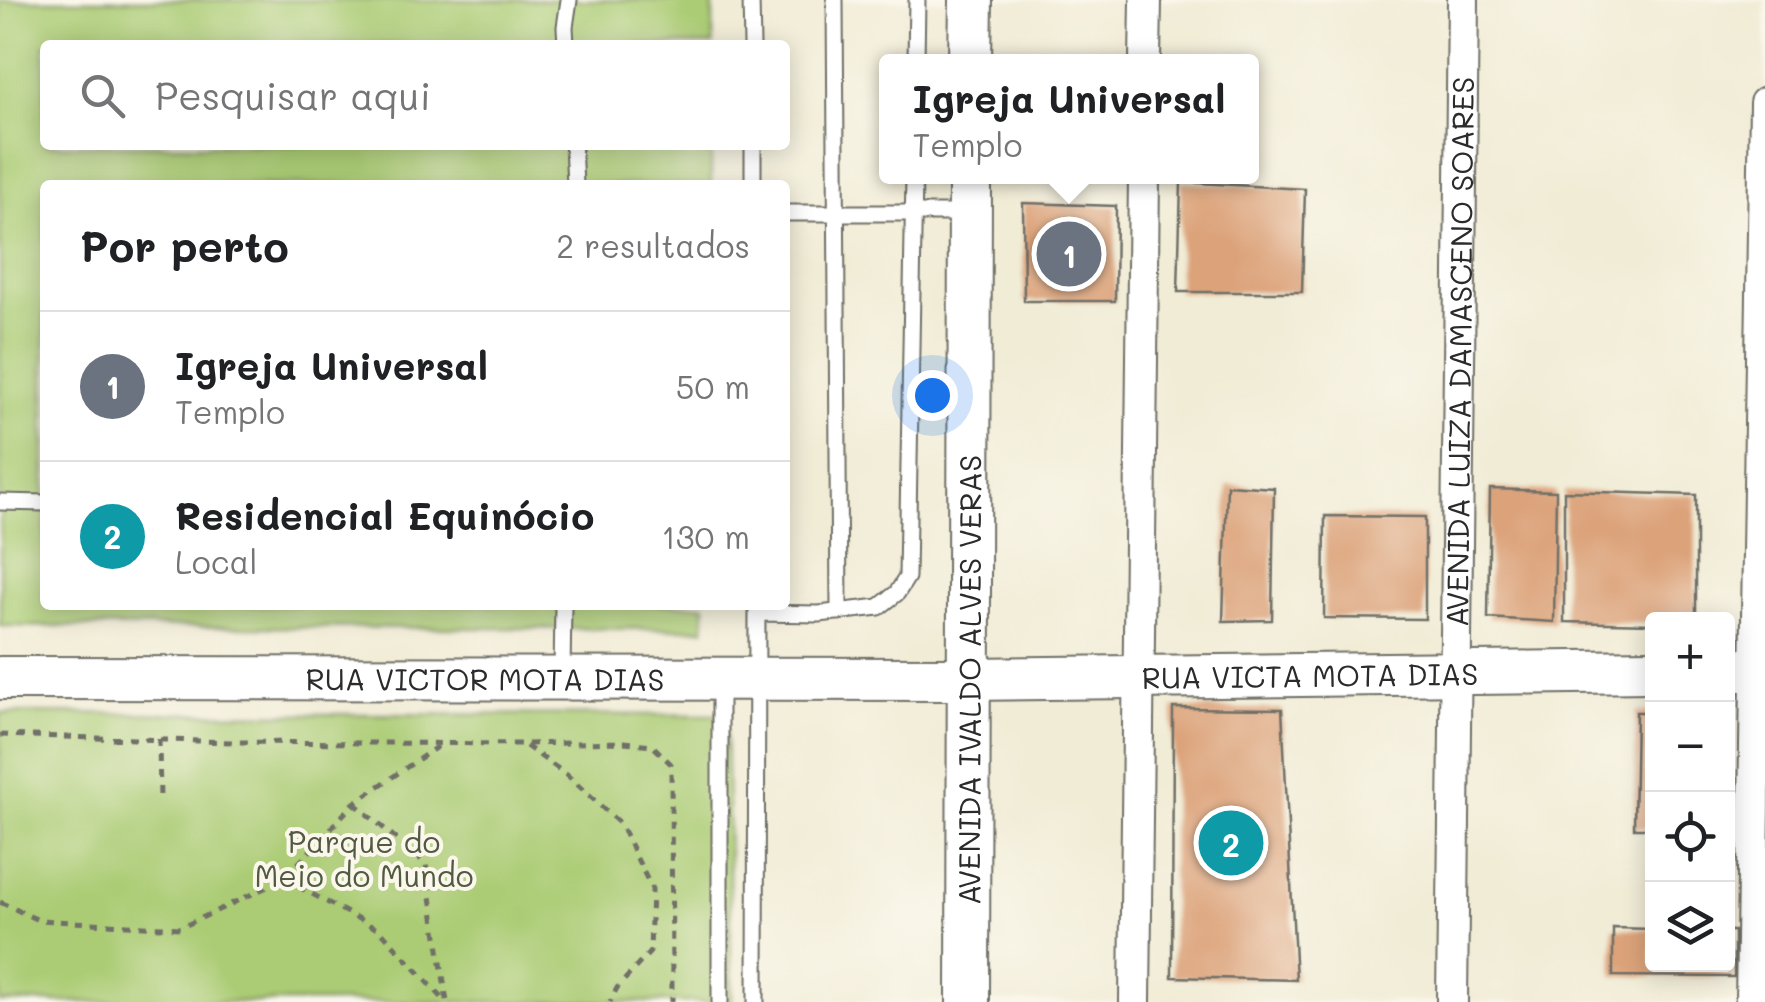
<!DOCTYPE html>
<html lang="pt">
<head>
<meta charset="utf-8">
<style>
	:root { --surface:#fff; --page:#f2f2f2; --text:#202124; --muted:#757577; --line:#e0e0e0; --accent:#d1495b }
	body { margin:0; font-family:Mali,sans-serif; background:var(--page); color:var(--text) }
	.controls { position:absolute; right:30px; bottom:30px; display:grid; overflow:hidden; border-radius:10px; box-shadow:0 5px 25px #0003 }
	.controls button { width:90px; height:90px; display:grid; place-items:center; padding:0; border:0; border-bottom:2px solid var(--line); background:var(--surface); color:var(--text); font:50px sans-serif }
	.you { position:absolute; left:932px; top:395px; width:35px; height:35px; margin:-25px; border:8px solid #fff; border-radius:50%; background:#1a73e8; box-shadow:0 0 0 15px #1a73e833 }
	.badge { display:grid; place-items:center; width:65px; height:65px; border-radius:50%; background:var(--accent); color:#fff; font-size:32px; font-weight:700 }
	.pin { position:absolute; translate:-50% -50%; border:5px solid #fff; box-shadow:0 2px 10px #0006 }
	.popup { position:absolute; left:879px; top:54px; width:380px; height:130px; box-sizing:border-box; display:grid; place-content:center; border-radius:10px; background:var(--surface); filter:drop-shadow(0 2px 8px #0005); font-size:32px; white-space:nowrap; color:var(--muted) }
	.popup b { font-size:38px; color:var(--text) }
	.popup::after { content:''; position:absolute; left:50%; top:100%; margin-left:-20px; border:20px solid transparent; border-top-color:var(--surface) }
	.list { margin:0; padding:0; list-style:none }
	h2 { display:flex; justify-content:space-between; align-items:center; height:130px; margin:0; padding:0 40px; font-size:42px }
	h2 small { font-size:32px; font-weight:400; color:var(--muted) }
	.list li { display:grid; grid-template-columns:65px 1fr auto; gap:30px; align-items:center; box-sizing:border-box; height:150px; padding:0 40px; border-top:2px solid var(--line) }
	.list b { display:block; font-size:38px; white-space:nowrap }
	.list p { margin:0; font-size:32px; white-space:nowrap; color:var(--muted) }
	.list em { font-size:32px; font-style:normal; color:var(--muted) }
	.icon { flex:none; width:55px; height:55px; fill:none; stroke:currentColor; stroke-width:2; stroke-linecap:round; stroke-linejoin:round }
	.map { position:relative; flex:none; width:1765px; height:1002px; overflow:hidden }
	.search { position:absolute; background:var(--surface); box-shadow:0 5px 25px #0003; left:40px; top:40px; width:750px; height:110px; display:flex; align-items:center; gap:25px; box-sizing:border-box; padding:0 35px; border-radius:10px; color:var(--muted); font-size:38px }
	.panel { position:absolute; background:var(--surface); box-shadow:0 5px 25px #0003; left:40px; top:180px; width:750px; height:430px; border-radius:10px }
	.map>svg:first-child { display:block }
	.green { fill:#abcc75; stroke:#6b7c50; stroke-width:2.5 }
	.building { fill:#dca37a }
	.lines { fill:none; stroke-linecap:round; stroke-linejoin:round }
	.lane-casing { stroke:#706f67; stroke-width:19 }
	.street-casing { stroke:#706f67; stroke-width:34 }
	.secondary-casing { stroke:#706f67; stroke-width:46 }
	.path { stroke:#706f67; stroke-width:5; stroke-dasharray:8 8; stroke-linecap:butt }
	.lane { stroke:#fff; stroke-width:15 }
	.street { stroke:#fff; stroke-width:30 }
	.secondary { stroke:#fff; stroke-width:42 }
	.labels { text-anchor:middle; dominant-baseline:central; stroke-width:8; stroke-linejoin:round; paint-order:stroke }
	.street-label { font-size:30px; fill:#2b2b2b; stroke:#fbf7ec }
	.park-label { font-size:30px; fill:#515b41; stroke:#fbf7ec }
</style>
</head>
<body>
<div class="map">
<svg width="1765" height="1002" viewBox="0 0 1765 1002">
	<rect width="100%" height="100%" fill="#fbf7ec"/>
	<filter id="ink" filterUnits="userSpaceOnUse"><feTurbulence type="fractalNoise" baseFrequency=".01" numOctaves="2"/><feDisplacementMap in="SourceGraphic" scale="20" xChannelSelector="R" yChannelSelector="G"/><feConvolveMatrix kernelMatrix="1 2 1 2 8 2 1 2 1" color-interpolation-filters="sRGB"/></filter>
	<filter id="wash" filterUnits="userSpaceOnUse"><feTurbulence type="fractalNoise" baseFrequency=".0048" numOctaves="4" result="noise"/><feDisplacementMap in="SourceGraphic" scale="40" xChannelSelector="R" yChannelSelector="G"/><feGaussianBlur stdDeviation="2.25" result="paint"/><feColorMatrix in="noise" values="0 0 0 0 0 0 0 0 0 0 0 0 0 0 0 0 0 1.4 0 .05"/><feComposite in="paint" operator="in"/></filter>
	<g filter="url(#wash)">
		<rect width="100%" height="100%" fill="#f1ecd6"/>
		<path class="green" d="M 0,0 L 713,0 L 713,45 L 45,45 L 45,145 L 711,145 L 711,185 L 45,185 L 45,605 L 705,605 L 704,629 L 0,626 Z
			M 0,713 L 726,715 L 732,1002 L 0,1002 Z"/>
		<g id="blocks">
			<path class="building" d="M 1181,182 L 1305,189 L 1302,292 L 1178,292 Z
				M 1023,203 L 1116,206 L 1115,301 L 1024,301 Z
				M 1227,485 L 1274,488 L 1272,620 L 1223,621 Z
				M 1490,489 L 1556,491 L 1554,622 L 1488,618 Z
				M 1564,491 L 1696,495 L 1696,620 L 1652,620 L 1652,624 L 1564,622 Z
				M 1325,516 L 1425,517 L 1425,619 L 1324,618 Z
				M 1173,708 L 1282,709 L 1296,980 L 1172,977 Z
				M 1636,712 L 1652,712 L 1652,828 L 1634,828 Z
				M 1613,928 L 1652,929 L 1652,964 L 1728,964 L 1728,931 L 1734,931 L 1734,977 L 1613,976 Z"/>
		</g>
	</g>
	<g filter="url(#ink)">
		<use href="#blocks" fill-opacity="0" stroke="#706f67" stroke-width="2.5"/>
		<g class="lines">
			<g class="lane-casing">
				<path id="lane" d="M 751,0 L 752,45
					M 835,0 L 839,612
					M 566,45 L 565,27 L 569,0
					M 916,61 L 917,0
					M 573,145 L 575,185
					M 753,145 L 753,185
					M 785,213 L 966,213
					M 0,502 L 45,503
					M 757,613 L 819,614 L 879,607 L 897,593 L 907,577 L 914,176
					M 562,675 L 563,605
					M 720,1002 L 720,683
					M 756,1002 L 757,606"/>
			</g>
			<g class="street-casing">
				<g id="street">
					<path d="M 1145,61 L 1146,0"/>
					<path d="M 1135,1002 L 1144,176"/>
					<path id="s1" d="M 1452,1002 L 1463,0"/>
					<path d="M 1751,1002 L 1765,103"/>
				</g>
			</g>
			<g class="secondary-casing">
				<g id="secondary">
					<path d="M 970,61 L 971,0"/>
					<path d="M 1728,670 L 1765,670"/>
					<path id="s2" d="M 0,678 L 969,679 L 1652,671"/>
					<path id="s3" d="M 968,1002 L 970,176"/>
				</g>
			</g>
			<path class="path" d="M 0,735 L 232,742 L 524,744 L 624,742 L 652,745 L 671,764 L 672,1002
				M 159,739 L 160,803
				M 526,746 L 567,775 L 620,824 L 652,889 L 650,952 L 617,988 L 610,1002
				M 354,803 L 426,864 L 447,1002
				M 284,879 L 381,931 L 446,1002
				M 0,902 L 38,920 L 180,928 L 284,879 L 354,803 L 444,742"/>
			<use href="#lane" class="lane"/>
			<use href="#street" class="street"/>
			<use href="#secondary" class="secondary"/>
		</g>
	</g>
	<g class="labels">
		<g class="street-label">
			<text stroke="none"><textPath href="#s1" startOffset="650">AVENIDA LUIZA DAMASCENO SOARES</textPath></text>
			<text stroke="none"><textPath href="#s2" startOffset="1310">RUA VICTA MOTA DIAS</textPath></text>
			<text stroke="none"><textPath href="#s2" startOffset="485">RUA VICTOR MOTA DIAS</textPath></text>
			<text stroke="none"><textPath href="#s3" startOffset="322">AVENIDA IVALDO ALVES VERAS</textPath></text>
		</g>
		<g class="park-label">
			<text x="364" y="841">Parque do<tspan x="364" dy="34">Meio do Mundo</tspan></text>
		</g>
	</g>
</svg>
<div class="controls">
<button>+</button>
<button>−</button>
<button><svg class="icon" aria-label="locate" viewBox="0 0 24 24"><circle cx="12" cy="12" r="6"/><path d="M12 2v4M12 18v4M2 12h4M18 12h4"/></svg></button>
<button><svg class="icon" aria-label="layers" viewBox="0 0 24 24"><path d="M12 4l9 5-9 5-9-5zM3 14l9 5 9-5"/></svg></button>
</div>
<div class="you"></div>
<div class="pin badge" style="left:1069px;top:254px;background:#6b7280">1</div>
<div class="popup"><b>Igreja Universal</b>Templo</div>
<div class="pin badge" style="left:1231px;top:843px;background:#0f9aa8">2</div>
<div class="search"><svg class="icon" aria-label="search" viewBox="0 0 24 24"><circle cx="10" cy="10" r="6"/><path d="M15 15l6 6"/></svg>Pesquisar aqui</div>
<section class="panel">
<h2>Por perto<small>2 resultados</small></h2>
<ul class="list">
<li><span class="badge" style="background:#6b7280">1</span><div><b>Igreja Universal</b><p>Templo</p></div><em>50 m</em></li>
<li><span class="badge" style="background:#0f9aa8">2</span><div><b>Residencial Equinócio</b><p>Local</p></div><em>130 m</em></li>
</ul>
</section>
</div>
</body>
</html>
